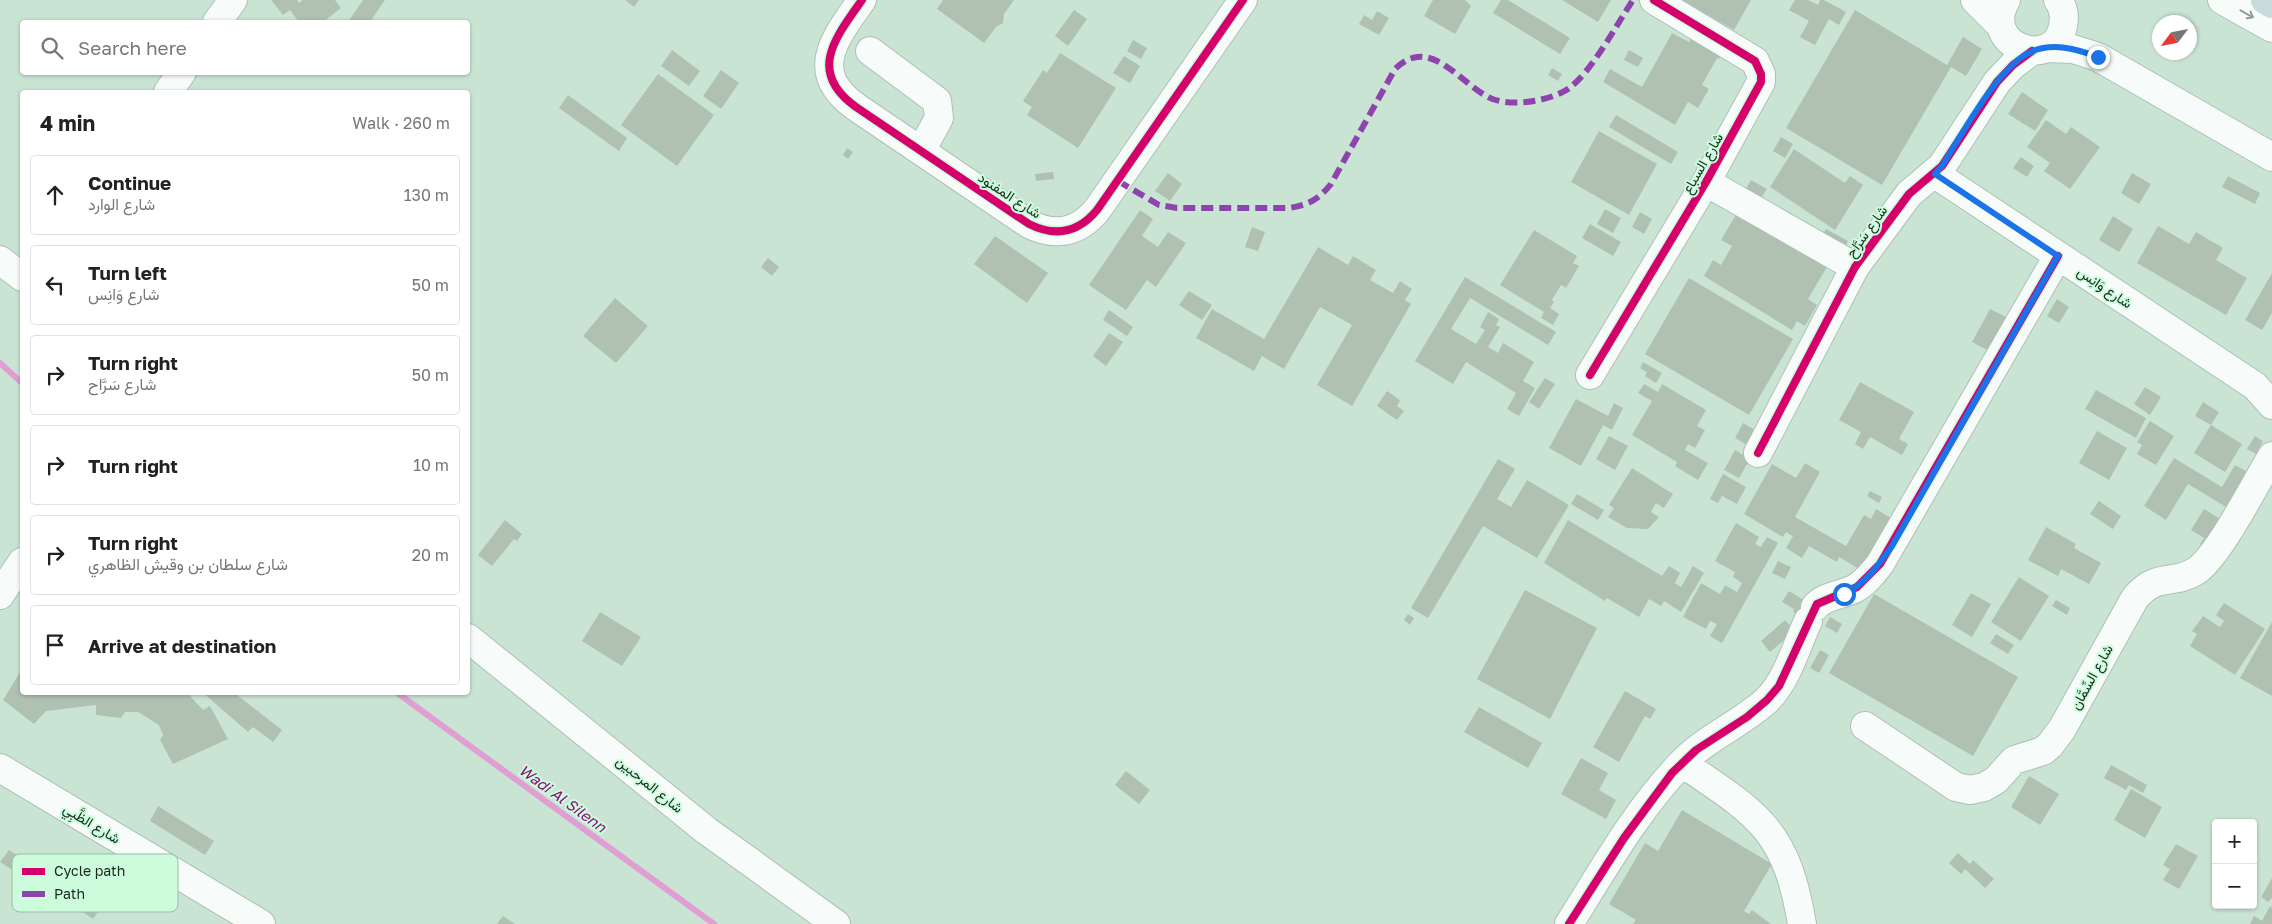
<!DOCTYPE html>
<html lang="en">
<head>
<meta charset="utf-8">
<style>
	:root { --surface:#fff; --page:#f2f2f2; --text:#222; --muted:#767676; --line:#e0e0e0 }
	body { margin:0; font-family:"Golos Text",Vazirmatn,sans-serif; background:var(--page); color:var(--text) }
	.controls { position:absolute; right:15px; bottom:15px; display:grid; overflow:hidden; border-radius:5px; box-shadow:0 1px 4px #0004 }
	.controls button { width:45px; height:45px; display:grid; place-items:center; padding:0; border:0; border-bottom:1px solid var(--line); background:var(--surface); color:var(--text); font:25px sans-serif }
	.compass { position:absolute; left:2152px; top:15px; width:45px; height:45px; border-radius:50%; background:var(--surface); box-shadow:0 1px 4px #0004; rotate:238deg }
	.stop { position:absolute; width:15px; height:15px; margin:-11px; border:4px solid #1a73e8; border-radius:50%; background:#fff }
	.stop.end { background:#1a73e8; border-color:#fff; box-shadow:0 1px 5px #0008 }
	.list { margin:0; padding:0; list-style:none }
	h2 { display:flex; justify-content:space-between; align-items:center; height:65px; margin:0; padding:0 20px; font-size:21px }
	h2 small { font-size:16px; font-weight:400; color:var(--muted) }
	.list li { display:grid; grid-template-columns:32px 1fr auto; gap:15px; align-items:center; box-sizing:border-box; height:80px; margin:0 10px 10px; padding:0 10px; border:1px solid var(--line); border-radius:5px }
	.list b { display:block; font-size:19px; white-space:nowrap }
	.list p { margin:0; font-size:16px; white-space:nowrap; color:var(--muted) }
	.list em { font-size:16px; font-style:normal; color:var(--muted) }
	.icon { flex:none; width:28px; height:28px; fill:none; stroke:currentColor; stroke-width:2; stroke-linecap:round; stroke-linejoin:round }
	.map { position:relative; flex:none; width:2272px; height:924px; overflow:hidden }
	.search { position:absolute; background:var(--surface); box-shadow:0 1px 4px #0004; left:20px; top:20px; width:450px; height:55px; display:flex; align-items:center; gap:12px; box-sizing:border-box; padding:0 18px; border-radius:5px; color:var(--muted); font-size:19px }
	.panel { position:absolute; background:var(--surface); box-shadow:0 1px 4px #0004; left:20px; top:90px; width:450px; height:605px; border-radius:5px }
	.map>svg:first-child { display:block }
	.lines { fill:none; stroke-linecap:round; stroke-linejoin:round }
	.stream { stroke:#df9fd2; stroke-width:6 }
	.building { fill:#b0c1b2 }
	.minor-casing { stroke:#acc1b4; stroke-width:30 }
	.highway-casing { stroke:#b5c3bb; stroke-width:30 }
	.minor { stroke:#f7fbf9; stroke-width:28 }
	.highway { stroke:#c9dcdc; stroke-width:28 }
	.quiet { stroke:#8e44ad; stroke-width:6; stroke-dasharray:12 6; stroke-linecap:butt }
	.cycleway-casing { stroke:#cdfcdd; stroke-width:11 }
	.cycleway { stroke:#d6006c; stroke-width:8 }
	.oneway { stroke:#929c96 }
	.route { stroke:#1a73e8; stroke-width:6 }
	.labels { text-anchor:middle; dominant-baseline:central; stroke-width:4; stroke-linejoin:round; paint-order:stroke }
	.street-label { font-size:14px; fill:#17291e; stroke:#cdfcdd }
	.water-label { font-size:15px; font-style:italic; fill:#8e0f7b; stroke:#cdfcdd }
	.key { fill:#cdfcdd; stroke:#96bda4; stroke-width:1 }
	.key-label { font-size:14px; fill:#17291e }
</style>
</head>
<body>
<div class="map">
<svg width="2272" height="924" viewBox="0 0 2272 924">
	<rect width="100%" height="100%" fill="#cae4d4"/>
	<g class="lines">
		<path class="stream" d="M 0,363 L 22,383
			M 396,692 L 714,924"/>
	</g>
	<path class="building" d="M 271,0 L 297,0 L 299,3 L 303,0 L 335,0 L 341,8 L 323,22 L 299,22 L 290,10 L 283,15 Z
		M 363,0 L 385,0 L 370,22 L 348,22 Z
		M 625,0 L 639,0 L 634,7 Z
		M 943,0 L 1014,0 L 1004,14 L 1003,23 L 996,27 L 984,43 L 937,9 Z
		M 1433,0 L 1465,0 L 1471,6 L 1455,34 L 1424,16 Z
		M 1501,0 L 1508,0 L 1570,38 L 1560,54 L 1493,13 Z
		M 1562,0 L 1611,0 L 1598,22 Z
		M 1682,0 L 1751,0 L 1734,30 Z
		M 1795,0 L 1808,0 L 1818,5 L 1820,0 L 1824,0 L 1846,12 L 1839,25 L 1829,19 L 1815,45 L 1800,37 L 1809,21 L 1789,10 Z
		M 1074,10 L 1087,19 L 1068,46 L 1055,36 Z
		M 1855,10 L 1947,65 L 1963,37 L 1982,49 L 1966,76 L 1951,67 L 1882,185 L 1786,128 Z
		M 1377,11 L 1389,18 L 1379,35 L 1359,24 L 1364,15 L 1372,20 Z
		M 1672,33 L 1689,42 L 1693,34 L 1724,51 L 1719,59 L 1717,58 L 1702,85 L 1709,89 L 1698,108 L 1688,102 L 1675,125 L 1603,82 L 1610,69 L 1642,87 Z
		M 1133,40 L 1147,48 L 1141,59 L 1127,51 Z
		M 672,50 L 700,71 L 689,86 L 661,66 Z
		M 1629,50 L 1643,58 L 1638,67 L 1624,60 Z
		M 1060,53 L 1116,88 L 1078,148 L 1027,115 L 1032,107 L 1023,101 L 1043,70 L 1047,73 Z
		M 1124,56 L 1140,66 L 1130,83 L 1113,73 Z
		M 1552,68 L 1562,74 L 1558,81 L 1548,75 Z
		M 721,70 L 739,83 L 721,109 L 703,96 Z
		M 658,74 L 714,115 L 677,166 L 621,125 Z
		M 2022,92 L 2048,110 L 2035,131 L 2008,114 Z
		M 568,95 L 627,138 L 619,151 L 559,108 Z
		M 1616,115 L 1678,152 L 1671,164 L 1609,127 Z
		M 2046,120 L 2066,134 L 2071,127 L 2100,147 L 2070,189 L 2044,171 L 2050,163 L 2027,147 Z
		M 1599,131 L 1657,164 L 1629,215 L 1571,182 Z
		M 1781,137 L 1793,144 L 1785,158 L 1773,151 Z
		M 847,148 L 853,152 L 848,159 L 843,155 Z
		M 1794,149 L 1845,183 L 1850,176 L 1863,185 L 1835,230 L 1770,187 Z
		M 2021,157 L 2034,166 L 2027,177 L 2013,168 Z
		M 1053,172 L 1054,179 L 1036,181 L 1035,174 Z
		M 1168,173 L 1182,184 L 1170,201 L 1155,191 Z
		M 2132,173 L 2151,184 L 2139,204 L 2121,193 Z
		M 2228,176 L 2260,193 L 2255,204 L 2222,187 Z
		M 1751,180 L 1767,189 L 1759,201 L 1744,192 Z
		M 1605,209 L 1621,218 L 1613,233 L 1597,224 Z
		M 1140,210 L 1153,219 L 1142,236 L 1158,247 L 1168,232 L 1186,243 L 1156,287 L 1147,280 L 1126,310 L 1089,285 Z
		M 1640,212 L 1652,219 L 1644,234 L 1632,227 Z
		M 1737,213 L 1827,267 L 1808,299 L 1817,305 L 1805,326 L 1797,321 L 1792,330 L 1704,276 L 1713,260 L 1721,265 L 1732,246 L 1721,240 Z
		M 2113,216 L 2133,229 L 2119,252 L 2099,240 Z
		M 1590,224 L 1621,242 L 1613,256 L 1582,238 Z
		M 2158,226 L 2189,244 L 2196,232 L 2223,248 L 2216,260 L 2247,278 L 2226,315 L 2137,263 Z
		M 1252,227 L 1265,232 L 1258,251 L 1245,247 Z
		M 1826,229 L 1848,241 L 1844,250 L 1821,237 Z
		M 1534,230 L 1577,256 L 1573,263 L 1579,266 L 1566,288 L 1561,285 L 1552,300 L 1554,302 L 1550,308 L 1559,314 L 1553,325 L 1541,318 L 1544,312 L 1500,285 Z
		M 995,236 L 1048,273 L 1027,303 L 974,264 Z
		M 1318,247 L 1348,265 L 1353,256 L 1376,270 L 1370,280 L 1393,293 L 1400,281 L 1412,289 L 1405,300 L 1411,304 L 1352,406 L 1317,385 L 1352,325 L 1320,307 L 1284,369 L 1262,356 L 1254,371 L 1196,338 L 1212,309 L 1264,339 Z
		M 768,258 L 779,267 L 772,276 L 761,267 Z
		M 2272,273 L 2272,313 L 2262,330 L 2245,320 Z
		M 1465,277 L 1556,332 L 1548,345 L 1470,298 L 1451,329 L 1476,344 L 1485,330 L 1480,327 L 1488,312 L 1499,319 L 1496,325 L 1500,327 L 1488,347 L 1498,353 L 1503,343 L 1534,362 L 1523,381 L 1535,388 L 1519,416 L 1507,409 L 1516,393 L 1466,362 L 1453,384 L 1415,361 Z
		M 1689,278 L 1793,339 L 1749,415 L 1645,354 Z
		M 1189,291 L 1212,305 L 1202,320 L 1179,305 Z
		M 615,298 L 648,326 L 616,363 L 583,336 Z
		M 2057,299 L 2069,307 L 2059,323 L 2047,316 Z
		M 1990,309 L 2010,319 L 1993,353 L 1972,342 Z
		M 1109,310 L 1133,327 L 1127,336 L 1103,320 Z
		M 1109,333 L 1123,342 L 1106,366 L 1093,356 Z
		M 1643,362 L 1662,373 L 1656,383 L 1645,376 L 1647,372 L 1640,368 Z
		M 1545,378 L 1555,384 L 1539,409 L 1529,402 Z
		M 1860,382 L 1914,412 L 1899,439 L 1908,444 L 1902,455 L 1870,437 L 1863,449 L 1855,444 L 1861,432 L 1839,420 Z
		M 1644,384 L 1658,392 L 1662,384 L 1706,410 L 1697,426 L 1705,430 L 1695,448 L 1688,444 L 1685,450 L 1708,463 L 1698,480 L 1675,466 L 1677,462 L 1632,435 L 1652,401 L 1638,393 Z
		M 2145,387 L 2161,397 L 2150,415 L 2134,404 Z
		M 2096,390 L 2146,418 L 2136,438 L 2085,409 Z
		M 1387,391 L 1400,400 L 1397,406 L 1404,411 L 1397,420 L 1377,406 Z
		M 1576,399 L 1608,416 L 1614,403 L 1623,408 L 1612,430 L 1603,425 L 1581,466 L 1549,448 Z
		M 2203,402 L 2219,412 L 2211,425 L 2242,444 L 2225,472 L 2194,453 L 2211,425 L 2195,416 Z
		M 2150,421 L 2174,436 L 2156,465 L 2137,454 L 2142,445 L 2137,442 Z
		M 1743,423 L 1757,431 L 1749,446 L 1735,438 Z
		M 2097,431 L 2127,448 L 2109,480 L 2079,463 Z
		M 1609,436 L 1628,446 L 1615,470 L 1596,459 Z
		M 2255,436 L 2263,441 L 2256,454 L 2247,449 Z
		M 1735,450 L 1750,459 L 1739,478 L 1724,470 Z
		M 2174,458 L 2222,487 L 2235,465 L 2253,475 L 2231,510 L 2188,484 L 2166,520 L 2144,506 Z
		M 1498,459 L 1515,469 L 1497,499 L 1511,507 L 1527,480 L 1569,505 L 1537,558 L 1483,526 L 1428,618 L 1411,608 Z
		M 1805,463 L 1820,472 L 1795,517 L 1846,546 L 1864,515 L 1871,519 L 1876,509 L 1894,520 L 1864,572 L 1839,557 L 1837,562 L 1809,546 L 1802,558 L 1786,548 L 1793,536 L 1786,532 L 1783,537 L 1744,514 L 1772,464 L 1796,478 Z
		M 1632,468 L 1673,494 L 1664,508 L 1656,503 L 1651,512 L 1659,517 L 1648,529 L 1627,528 L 1608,517 L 1614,508 L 1609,505 Z
		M 1723,474 L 1746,487 L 1737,504 L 1722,496 L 1718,503 L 1710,499 Z
		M 1870,491 L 1882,497 L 1879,503 L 1867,496 Z
		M 1577,494 L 1604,510 L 1598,520 L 1571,504 Z
		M 2099,501 L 2121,516 L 2113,529 L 2090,514 Z
		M 2204,509 L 2224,521 L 2206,549 L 2200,544 L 2204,538 L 2191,530 Z
		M 505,520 L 522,534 L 517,541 L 514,539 L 492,566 L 478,555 Z
		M 1568,520 L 1662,576 L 1669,566 L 1680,573 L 1675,583 L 1681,587 L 1693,566 L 1704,573 L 1681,612 L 1664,601 L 1661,606 L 1649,599 L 1639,617 L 1607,598 L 1605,601 L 1544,563 Z
		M 1736,523 L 1759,537 L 1755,544 L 1761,547 L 1767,537 L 1778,543 L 1722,643 L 1710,636 L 1717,624 L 1710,621 L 1706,629 L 1683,617 L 1701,583 L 1720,594 L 1725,585 L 1737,592 L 1742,583 L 1733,577 L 1735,572 L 1715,561 Z
		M 2046,527 L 2076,544 L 2074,548 L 2101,563 L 2089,584 L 2061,569 L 2058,576 L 2028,560 Z
		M 1778,561 L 1791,567 L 1785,579 L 1772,573 Z
		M 2019,577 L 2049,596 L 2021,641 L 1991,622 Z
		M 1525,590 L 1597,628 L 1550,719 L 1477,679 Z
		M 1789,591 L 1825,613 L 1817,627 L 1793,612 L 1794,609 L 1782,602 Z
		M 1971,593 L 1991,604 L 1972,637 L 1952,625 Z
		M 1874,594 L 2018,677 L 1973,756 L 1829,673 Z
		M 2056,600 L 2070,608 L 2067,615 L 2052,606 Z
		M 2224,603 L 2265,629 L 2235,675 L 2190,646 L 2197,634 L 2192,631 L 2203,616 L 2220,627 L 2224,621 L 2216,615 Z
		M 600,612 L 641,637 L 622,666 L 582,641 Z
		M 1408,614 L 1414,618 L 1410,625 L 1404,620 Z
		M 1830,617 L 1842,624 L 1837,633 L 1825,626 Z
		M 1785,620 L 1795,631 L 1770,652 L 1761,641 Z
		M 2272,622 L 2272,696 L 2240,678 Z
		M 1996,634 L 2014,645 L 2008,654 L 1990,643 Z
		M 1820,650 L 1829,655 L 1819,673 L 1810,668 Z
		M 22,669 L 22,692 L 191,692 L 191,697 L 203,710 L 210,706 L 228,739 L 173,764 L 160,740 L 163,735 L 159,725 L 138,712 L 125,712 L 121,718 L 96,715 L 96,705 L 46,711 L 34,724 L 3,700 Z
		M 1625,691 L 1656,709 L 1650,719 L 1645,716 L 1619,762 L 1593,747 Z
		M 202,692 L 233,692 L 282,730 L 273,742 L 253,727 L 248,732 Z
		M 1479,707 L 1542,743 L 1528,768 L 1464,732 Z
		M 1581,758 L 1608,773 L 1599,790 L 1616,800 L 1606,819 L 1561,794 Z
		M 2111,765 L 2147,785 L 2143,793 L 2129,785 L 2126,790 L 2104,778 Z
		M 1126,771 L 1150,790 L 1139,804 L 1115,785 Z
		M 2029,776 L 2059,794 L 2040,825 L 2011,807 Z
		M 2131,789 L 2162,807 L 2145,838 L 2114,820 Z
		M 158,806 L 214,841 L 205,855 L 150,821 Z
		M 1682,810 L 1772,864 L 1744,911 L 1749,914 L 1752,910 L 1771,924 L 1633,924 L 1636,920 L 1609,904 L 1645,843 L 1658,851 Z
		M 2176,844 L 2198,856 L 2179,889 L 2163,880 L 2170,869 L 2163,865 Z
		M 9,850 L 34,866 L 31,869 L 48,880 L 42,889 L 0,862 Z
		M 1958,853 L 1970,864 L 1973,860 L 1994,879 L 1985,888 L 1965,869 L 1961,874 L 1949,863 Z
		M 89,868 L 116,885 L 93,919 L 54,893 L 69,871 L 82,879 Z
		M 2272,878 L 2272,898 L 2268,902 L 2261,897 Z
		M 2270,906 L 2272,908 L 2272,924 L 2250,924 L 2254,916 L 2262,921 Z
		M 503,916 L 515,924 L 497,924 Z"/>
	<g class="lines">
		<g class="minor-casing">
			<path id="minor" d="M 862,0 C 835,38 807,72 856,107 L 1029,224 C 1055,237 1078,233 1097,210 L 1243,0
				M 1975,0 L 2001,26
				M 2006,0 C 1979,47 2055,72 2063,26 C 2065,16 2064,8 2058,0
				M 2222,0 L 2272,28
				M 217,22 L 233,0
				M 2047,48 L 2073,49 L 2098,57 L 2272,157
				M 870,51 L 937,101 L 939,118 L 921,151
				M 168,92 L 182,72
				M 1935,174 L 2255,386 L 2272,405
				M 1706,182 L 1855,267
				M 0,260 L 22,277
				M 1590,375 L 1706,182 L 1761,82 L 1761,74 L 1755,61 L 1654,0
				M 1758,453 L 1855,267 L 1909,194 L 1942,166 L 1997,82 L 2013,65 L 2032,51
				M 0,595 L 22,562
				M 1815,607 C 1823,596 1842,595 1854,589 C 1865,583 1873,573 1880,564 L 2058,256
				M 468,638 L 707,831 L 836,924
				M 1865,726 L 1956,787 L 1970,790 L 1984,787 L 1996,780 L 2014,760 L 2043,751 L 2050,745 L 2062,729 L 2135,598 C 2158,571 2173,586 2196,571 C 2219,556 2256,482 2272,456
				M 1682,763 C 1757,814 1786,828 1802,924
				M 0,768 L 261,924
				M 1569,924 C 1603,870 1636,811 1680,765 C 1704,739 1739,725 1766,701 C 1787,681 1796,647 1808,621"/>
		</g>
		<g class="highway-casing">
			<path id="highway" d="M 2265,0 L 2272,4"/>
		</g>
		<use href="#minor" class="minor"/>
		<use href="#highway" class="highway"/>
		<path class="quiet" d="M 1118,181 L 1159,205 L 1177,208 L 1289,208 C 1309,205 1319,199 1331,184 L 1395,69 C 1429,35 1458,81 1488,97 C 1509,108 1550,101 1568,89 C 1591,73 1617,24 1633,0"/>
		<g class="cycleway-casing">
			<path id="cycleway" d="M 862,0 C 835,38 807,72 856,107 L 1029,224 C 1055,237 1078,233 1097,210 L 1243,0
				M 1590,375 L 1706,182 L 1761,82 L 1761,74 L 1755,61 L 1654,0
				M 1758,453 L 1855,267 L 1909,194 L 1942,166 L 1997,82 L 2013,65 L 2032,51
				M 1569,924 L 1624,838 L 1672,773 L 1696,750 L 1747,717 L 1767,700 L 1779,686 L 1817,604 L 1857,587 L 1880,564 L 2058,256"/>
		</g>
		<use href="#cycleway" class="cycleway"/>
	</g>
	<defs><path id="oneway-shaft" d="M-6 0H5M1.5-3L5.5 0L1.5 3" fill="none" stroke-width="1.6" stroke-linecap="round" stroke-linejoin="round" transform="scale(1.25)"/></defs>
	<use class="oneway" href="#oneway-shaft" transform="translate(2247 14) rotate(29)"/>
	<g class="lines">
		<path class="route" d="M 1844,594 C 1866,583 1878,566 1892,546 L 2058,256 L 1935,174 L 1942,166 C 1961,136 1999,65 2031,52 C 2052,42 2077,49 2098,57"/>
	</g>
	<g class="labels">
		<g class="street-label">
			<text transform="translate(1702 163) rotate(-60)">شارع السباع</text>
			<text transform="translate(1010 195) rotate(33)">شارع المفنود</text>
			<text transform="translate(1866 231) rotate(-54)">شارع سَرَّاح</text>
			<text transform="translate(2105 287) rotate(34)">شارع وَانِس</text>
			<text transform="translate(2091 677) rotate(-61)">شارع السِّمَّان</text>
			<text transform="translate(650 784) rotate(39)">شارع المرحبين</text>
			<text transform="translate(92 823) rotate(31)">شارع الظَّبِي</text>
		</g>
		<g class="water-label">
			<text transform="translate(563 798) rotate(36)">Wadi Al Silenn</text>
		</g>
	</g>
	<rect x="12" y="854" width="166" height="58" rx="8" class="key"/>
	<rect x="22" y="868" width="23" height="7" fill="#d6006c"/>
	<rect x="22" y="891" width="23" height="6" fill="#8e44ad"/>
	<g class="key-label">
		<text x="54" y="876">Cycle path</text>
		<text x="54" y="899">Path</text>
	</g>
</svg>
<div class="controls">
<button>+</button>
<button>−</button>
</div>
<svg class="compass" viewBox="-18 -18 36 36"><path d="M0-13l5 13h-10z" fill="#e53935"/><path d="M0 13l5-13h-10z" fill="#767676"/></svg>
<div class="stop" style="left:1844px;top:594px"></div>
<div class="stop end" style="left:2098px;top:57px"></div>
<div class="search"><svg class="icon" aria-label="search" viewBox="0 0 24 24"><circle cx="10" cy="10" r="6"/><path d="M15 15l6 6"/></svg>Search here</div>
<section class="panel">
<h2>4 min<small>Walk · 260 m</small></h2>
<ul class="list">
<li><svg class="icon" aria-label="ahead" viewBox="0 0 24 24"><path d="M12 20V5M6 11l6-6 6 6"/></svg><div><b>Continue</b><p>شارع الوارد</p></div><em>130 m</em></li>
<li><svg class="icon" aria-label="left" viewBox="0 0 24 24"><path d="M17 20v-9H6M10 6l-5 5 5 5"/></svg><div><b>Turn left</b><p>شارع وَانِس</p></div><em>50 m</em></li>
<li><svg class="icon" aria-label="right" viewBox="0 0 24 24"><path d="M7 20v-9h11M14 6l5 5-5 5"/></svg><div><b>Turn right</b><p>شارع سَرَّاح</p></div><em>50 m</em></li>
<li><svg class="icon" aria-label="right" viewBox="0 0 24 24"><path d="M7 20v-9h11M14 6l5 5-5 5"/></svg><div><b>Turn right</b></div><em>10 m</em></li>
<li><svg class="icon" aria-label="right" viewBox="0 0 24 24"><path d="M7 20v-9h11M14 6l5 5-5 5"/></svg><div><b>Turn right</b><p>شارع سلطان بن وقيش الظاهري</p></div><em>20 m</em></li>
<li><svg class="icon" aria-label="arrive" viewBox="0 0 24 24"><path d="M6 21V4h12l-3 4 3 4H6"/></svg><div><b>Arrive at destination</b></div></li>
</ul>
</section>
</div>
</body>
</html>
